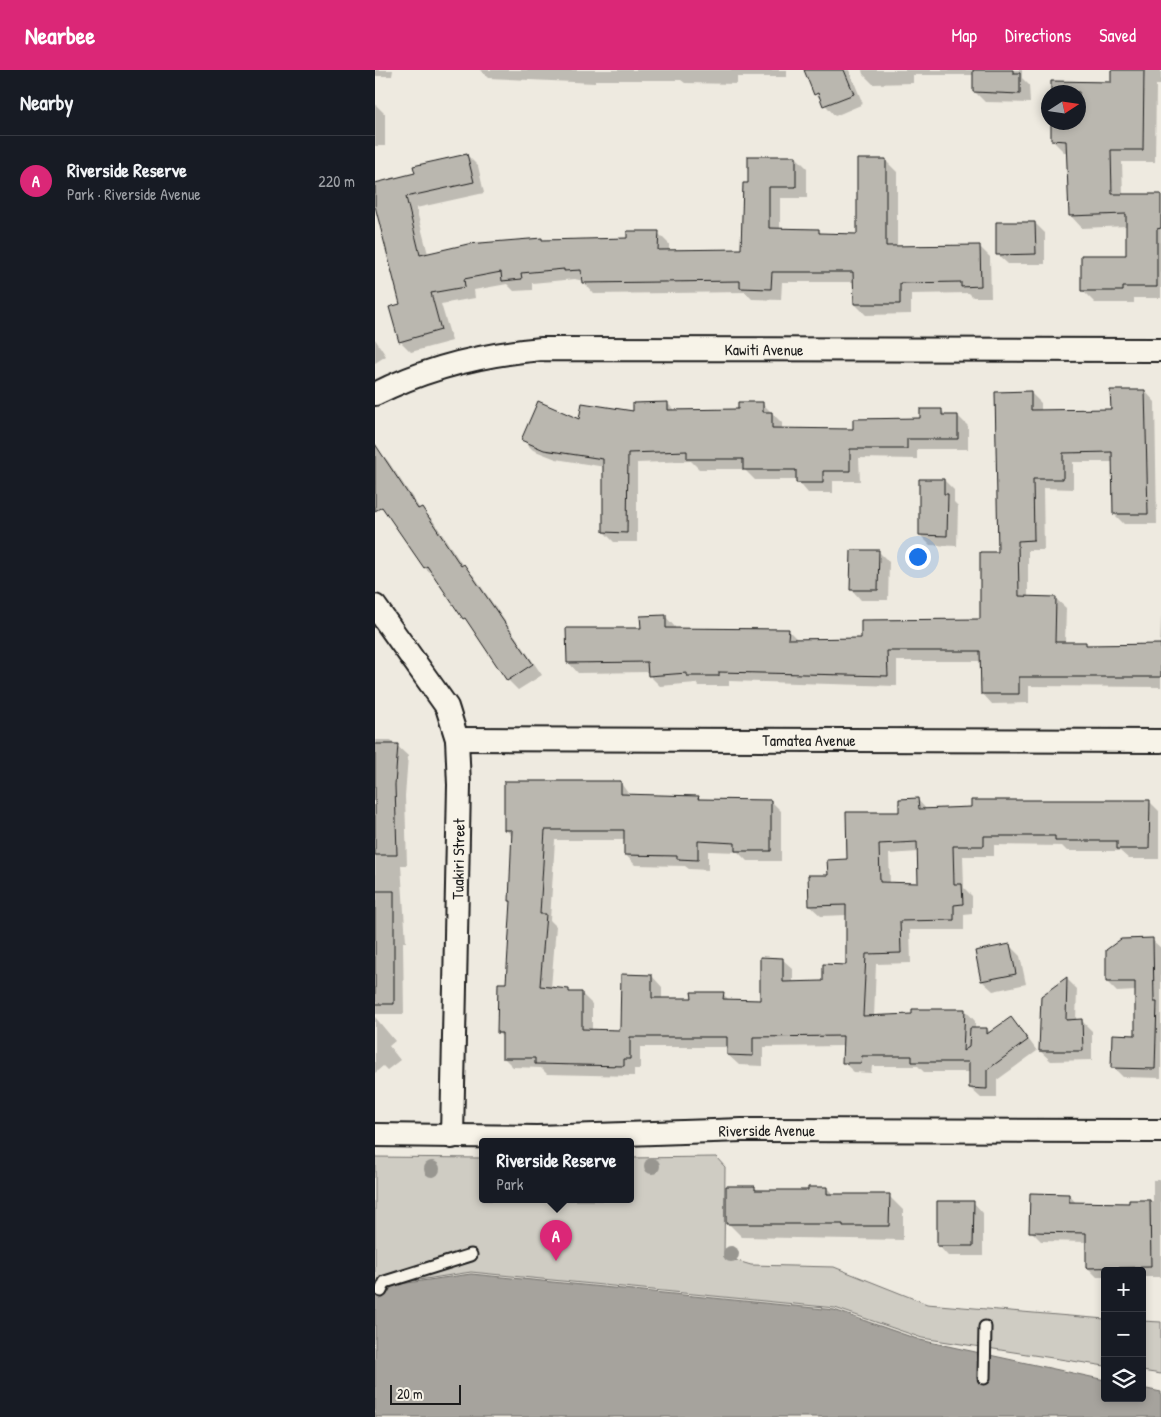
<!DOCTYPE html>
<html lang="en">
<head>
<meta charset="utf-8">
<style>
	:root { --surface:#171b24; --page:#20242c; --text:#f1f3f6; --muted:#9ea1a6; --line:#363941; --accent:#db2777 }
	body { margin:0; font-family:"Patrick Hand",sans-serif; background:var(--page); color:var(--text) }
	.controls { position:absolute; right:15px; bottom:15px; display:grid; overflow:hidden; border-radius:5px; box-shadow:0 2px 8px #0003 }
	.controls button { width:45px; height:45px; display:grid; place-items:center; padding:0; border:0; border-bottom:1px solid var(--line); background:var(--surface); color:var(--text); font:25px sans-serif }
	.compass { position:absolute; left:666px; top:15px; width:45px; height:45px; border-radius:50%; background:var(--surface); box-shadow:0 2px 8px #0003; rotate:78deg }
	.scale { position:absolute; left:15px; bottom:12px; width:71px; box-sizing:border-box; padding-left:5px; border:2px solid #1c1c1c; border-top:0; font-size:14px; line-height:18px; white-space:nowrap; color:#1c1c1c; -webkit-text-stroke:4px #f7f3e8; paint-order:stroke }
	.you { position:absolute; left:542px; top:486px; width:18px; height:18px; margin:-12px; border:4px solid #fff; border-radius:50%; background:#1a73e8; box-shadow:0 0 0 8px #1a73e833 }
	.badge { display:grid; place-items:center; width:32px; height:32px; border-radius:50%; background:var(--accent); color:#fff; font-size:16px; font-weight:700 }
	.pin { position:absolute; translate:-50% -41px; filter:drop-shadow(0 1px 2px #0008) }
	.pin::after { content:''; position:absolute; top:26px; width:18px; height:15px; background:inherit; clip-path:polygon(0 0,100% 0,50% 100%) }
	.popup { position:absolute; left:104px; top:1068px; width:155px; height:65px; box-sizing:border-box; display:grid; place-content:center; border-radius:5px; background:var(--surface); filter:drop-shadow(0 1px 4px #0005); font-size:16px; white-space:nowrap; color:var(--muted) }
	.popup b { font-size:19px; color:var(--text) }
	.popup::after { content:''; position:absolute; left:50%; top:100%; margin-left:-10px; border:10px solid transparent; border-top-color:var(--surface) }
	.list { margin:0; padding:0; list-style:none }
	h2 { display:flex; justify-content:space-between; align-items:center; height:65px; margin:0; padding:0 20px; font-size:21px }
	h2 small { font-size:16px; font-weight:400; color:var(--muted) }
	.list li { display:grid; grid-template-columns:32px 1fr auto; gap:15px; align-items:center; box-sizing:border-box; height:90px; padding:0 20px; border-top:1px solid var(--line) }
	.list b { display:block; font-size:19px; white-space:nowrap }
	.list p { margin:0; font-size:16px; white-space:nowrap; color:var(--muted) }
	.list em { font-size:16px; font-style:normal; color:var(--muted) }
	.icon { flex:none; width:28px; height:28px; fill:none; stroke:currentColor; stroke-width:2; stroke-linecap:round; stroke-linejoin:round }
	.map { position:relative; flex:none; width:786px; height:1347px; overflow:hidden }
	header { display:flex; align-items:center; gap:30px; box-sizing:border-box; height:70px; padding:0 25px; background:var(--accent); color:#fff }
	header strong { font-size:24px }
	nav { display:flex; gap:28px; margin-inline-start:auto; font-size:18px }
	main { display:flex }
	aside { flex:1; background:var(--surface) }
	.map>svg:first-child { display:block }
	.green { fill:#cfccc3; stroke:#767470 }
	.water { fill:#a6a39d; stroke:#6f6d69 }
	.shadow { fill:#0003; fill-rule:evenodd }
	.building { fill:#bab7af; stroke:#1c1c1c; fill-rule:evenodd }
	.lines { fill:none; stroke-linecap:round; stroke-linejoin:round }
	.service-casing { stroke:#1c1c1c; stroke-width:15 }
	.minor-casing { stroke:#1c1c1c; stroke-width:26 }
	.service { stroke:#f7f3e8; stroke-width:11 }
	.minor { stroke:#f7f3e8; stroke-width:22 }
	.tree { fill:#989690 }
	.labels { text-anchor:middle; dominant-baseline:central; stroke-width:4; stroke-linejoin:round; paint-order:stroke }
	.street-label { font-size:16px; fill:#1c1c1c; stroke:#f7f3e8 }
</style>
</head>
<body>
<header>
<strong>Nearbee</strong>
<nav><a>Map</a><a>Directions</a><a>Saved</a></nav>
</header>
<main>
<aside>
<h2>Nearby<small></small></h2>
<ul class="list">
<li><span class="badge">A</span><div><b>Riverside Reserve</b><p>Park · Riverside Avenue</p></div><em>220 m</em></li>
</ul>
</aside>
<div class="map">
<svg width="786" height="1347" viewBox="0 0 786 1347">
	<rect width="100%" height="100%" fill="#eeeae0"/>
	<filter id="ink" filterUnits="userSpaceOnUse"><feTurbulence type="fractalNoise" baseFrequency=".02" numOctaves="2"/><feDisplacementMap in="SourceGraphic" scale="10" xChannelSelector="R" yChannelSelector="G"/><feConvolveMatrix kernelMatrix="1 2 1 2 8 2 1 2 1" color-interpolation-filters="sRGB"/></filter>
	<g filter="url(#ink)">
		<path class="green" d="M 0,1087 L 107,1088 L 107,1130 L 255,1130 L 255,1088 L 341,1087 L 350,1097 L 349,1187 L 376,1195 L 459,1197 L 552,1234 L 730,1249 L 730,1296 L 547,1268 L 460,1238 L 96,1202 L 18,1214 L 0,1211 Z
			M 767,1251 L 786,1252 L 786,1304 L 767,1301 Z"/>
		<path class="water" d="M 96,1204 L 459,1240 L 545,1270 L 730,1310 L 730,1328 L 767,1328 L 767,1318 L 786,1322 L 786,1347 L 0,1347 L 0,1220 L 13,1223 L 18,1215 Z"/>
		<path class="shadow" d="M 0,0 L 18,0 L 17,6 L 0,6 Z
			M 105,0 L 412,0 L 412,7 L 362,7 L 362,14 L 310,13 L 306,10 L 220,10 L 220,13 L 113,8 Z
			M 431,0 L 474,0 L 488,34 L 460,46 L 441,24 Z
			M 487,0 L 647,0 L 647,8 L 654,15 L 655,33 L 610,32 L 599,21 L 599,5 L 538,5 L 538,13 L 498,14 L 488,4 Z
			M 737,0 L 786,0 L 786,15 L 781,15 L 780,92 L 747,92 L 748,125 L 786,125 L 786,228 L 759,228 L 759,233 L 720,233 L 707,220 L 752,186 L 752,156 L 707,158 L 695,145 L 693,82 L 689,82 L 677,70 L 704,52 L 704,22 L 677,22 L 677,13 L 737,13 Z
			M 0,34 L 10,44 L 10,76 L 0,76 Z
			M 92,85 L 103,96 L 109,123 L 41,138 L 53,184 L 167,169 L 169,172 L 253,169 L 283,163 L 294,174 L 294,181 L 367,180 L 374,114 L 421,87 L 432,98 L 432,128 L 405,128 L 405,160 L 443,160 L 447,164 L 483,165 L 511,91 L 522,102 L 522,177 L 604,176 L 615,187 L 616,227 L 598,227 L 594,223 L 536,224 L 536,244 L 491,245 L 480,234 L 480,212 L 407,212 L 406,230 L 377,229 L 370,222 L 219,224 L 208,211 L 200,209 L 157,213 L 157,220 L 139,221 L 132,214 L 99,220 L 100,228 L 66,234 L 77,271 L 36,282 L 25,271 L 27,235 L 0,131 L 0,114 L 41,103 Z
			M 660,153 L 670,163 L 670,194 L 633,194 L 622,184 Z
			M 0,269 L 11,286 L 0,293 Z
			M 770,321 L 780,332 L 782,454 L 749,454 L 739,444 L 738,392 L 698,392 L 698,419 L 668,418 L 669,480 L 653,480 L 653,527 L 680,528 L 691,538 L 690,573 L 710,573 L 713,576 L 785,576 L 786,545 L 786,617 L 654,616 L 654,633 L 617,634 L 607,623 L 607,591 L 522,591 L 522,616 L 354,611 L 354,616 L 323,616 L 321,613 L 285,616 L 274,605 L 274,602 L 203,603 L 193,592 L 290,546 L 300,557 L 301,560 L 413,560 L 423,570 L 487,570 L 606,550 L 625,484 L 655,322 L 666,333 L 666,341 L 737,340 Z
			M 292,333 L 300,341 L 364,341 L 387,333 L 407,353 L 407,360 L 479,361 L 546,350 L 566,340 L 572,346 L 583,346 L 593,356 L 593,379 L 542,379 L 542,389 L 484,388 L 485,411 L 458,411 L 458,423 L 433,423 L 422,410 L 380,410 L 369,399 L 324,399 L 316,391 L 262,393 L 262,472 L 239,472 L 229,462 L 230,397 L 181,389 L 158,380 L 148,370 L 205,351 L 259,342 Z
			M 3,380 L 13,391 L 45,439 L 57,449 L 88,496 L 99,506 L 167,605 L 143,620 L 133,610 L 61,507 L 50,498 L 0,426 L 0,382 Z
			M 569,410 L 579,420 L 579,432 L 583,436 L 582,476 L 555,475 L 545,465 Z
			M 503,481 L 514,492 L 513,530 L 486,530 L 476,519 Z
			M 0,670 L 16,670 L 33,686 L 30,726 L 32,795 L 26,795 L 31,872 L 28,872 L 29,944 L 0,944 Z
			M 245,712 L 255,726 L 323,727 L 327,731 L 396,731 L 406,741 L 406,791 L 372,791 L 363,782 L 333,781 L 333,800 L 314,799 L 310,796 L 260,795 L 250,784 L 250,770 L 180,770 L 175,850 L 181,856 L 176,918 L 193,920 L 197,924 L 206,923 L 217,934 L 217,961 L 246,961 L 277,906 L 287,917 L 287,929 L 318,930 L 348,924 L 355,931 L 387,931 L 407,889 L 418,899 L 418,913 L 449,913 L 472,896 L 472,845 L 446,846 L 435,836 L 454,806 L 543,730 L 552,740 L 774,731 L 784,741 L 784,789 L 754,789 L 745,781 L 692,781 L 687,776 L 619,775 L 619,786 L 588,786 L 589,818 L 597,826 L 597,844 L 589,845 L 589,860 L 535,860 L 536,893 L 501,894 L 499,947 L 590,940 L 600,951 L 600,959 L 612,959 L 616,963 L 636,949 L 646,959 L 662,981 L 622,1010 L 622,1028 L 606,1028 L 595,1018 L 595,1002 L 549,1002 L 543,996 L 497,996 L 496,1003 L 479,1002 L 468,992 L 469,976 L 388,977 L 388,996 L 364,995 L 353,985 L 354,977 L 265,977 L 265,999 L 259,999 L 259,1006 L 172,1004 L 166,998 L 138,997 L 128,987 L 128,967 L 123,963 L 132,914 L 137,833 L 135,830 L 138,767 L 130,759 ZM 543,782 L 544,815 L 515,814 L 514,784 Z
			M 777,870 L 786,878 L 786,1008 L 748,1007 L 738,997 L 762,966 L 761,921 L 742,922 L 732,912 Z
			M 635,876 L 645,886 L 651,914 L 618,921 L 607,911 L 602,882 Z
			M 692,909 L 702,919 L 701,951 L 707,951 L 717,961 L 717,990 L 676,991 L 665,981 L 667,927 Z
			M 0,947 L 20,971 L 14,976 L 25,990 L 12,1000 L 8,996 L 0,1003 Z
			M 778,1110 L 786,1110 L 786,1207 L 767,1207 L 767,1201 L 730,1201 L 730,1207 L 722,1207 L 712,1197 L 712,1172 L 666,1171 L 656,1161 L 694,1125 L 702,1134 L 756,1134 L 756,1131 L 778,1131 Z
			M 379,1117 L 384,1121 L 434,1121 L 452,1118 L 459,1125 L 514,1126 L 528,1140 L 528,1170 L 367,1167 L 353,1153 Z
			M 598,1132 L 608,1143 L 608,1186 L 573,1186 L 563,1175 Z"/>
		<path class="building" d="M 429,0 L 469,0 L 479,24 L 448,36 L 443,23 L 439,25 Z
			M 598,0 L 638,0 L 638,3 L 645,3 L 645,24 L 598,22 Z
			M 736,0 L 769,0 L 768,80 L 736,80 L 737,124 L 786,124 L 786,158 L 782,159 L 782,217 L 748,217 L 748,221 L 706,221 L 706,185 L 751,185 L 751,144 L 694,146 L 691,71 L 676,70 L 676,52 L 704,52 L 704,22 L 676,22 L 676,11 L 736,12 Z
			M 92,84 L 99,112 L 31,127 L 45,185 L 93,174 L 167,168 L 167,170 L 252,168 L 252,161 L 284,161 L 283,180 L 366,179 L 368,113 L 373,113 L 373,86 L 421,86 L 421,117 L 394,117 L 394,158 L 444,159 L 444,163 L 482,164 L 482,89 L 511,89 L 511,176 L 605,175 L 606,216 L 586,217 L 586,212 L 525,213 L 525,234 L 479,234 L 478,202 L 397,202 L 396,219 L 365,218 L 365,211 L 207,213 L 206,200 L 189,201 L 189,199 L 146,203 L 147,209 L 127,211 L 126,202 L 89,209 L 90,217 L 56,223 L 66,260 L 24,272 L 14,237 L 25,234 L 0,136 L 0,113 L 40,103 L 38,96 Z
			M 621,152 L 660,152 L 661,184 L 621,185 Z
			M 735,320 L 770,320 L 773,444 L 738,444 L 737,382 L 688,383 L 688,409 L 658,409 L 659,470 L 643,471 L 644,526 L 681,527 L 680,572 L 711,572 L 711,575 L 786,574 L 786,607 L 644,607 L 644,624 L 606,624 L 605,581 L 512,581 L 513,606 L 344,602 L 344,606 L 312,606 L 312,603 L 273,606 L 272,592 L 192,593 L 191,558 L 266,558 L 265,546 L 291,545 L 291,558 L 414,559 L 413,569 L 486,568 L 486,550 L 605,549 L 605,482 L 623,482 L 620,322 L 656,321 L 656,340 L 736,339 Z
			M 163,331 L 204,349 L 207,333 L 258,341 L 258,333 L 293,332 L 293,340 L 363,339 L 363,332 L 388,332 L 388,342 L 397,342 L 397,358 L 478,359 L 478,349 L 545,348 L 545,339 L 567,339 L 567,345 L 583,345 L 583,369 L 532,369 L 532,379 L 475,379 L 475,401 L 448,401 L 448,413 L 421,413 L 421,400 L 368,400 L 368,389 L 312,389 L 312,381 L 253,383 L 252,463 L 228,462 L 228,389 L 169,380 L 146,370 Z
			M 0,374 L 43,439 L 47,437 L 86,496 L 89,494 L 158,594 L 132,611 L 90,548 L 88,549 L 52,496 L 49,498 L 7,437 L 0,441 Z
			M 544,409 L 569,409 L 569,424 L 573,424 L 572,466 L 544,465 Z
			M 476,480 L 504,480 L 503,520 L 475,520 Z
			M 0,674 L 23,674 L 20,715 L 22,785 L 0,785 Z
			M 129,711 L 246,711 L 246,724 L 324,726 L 323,729 L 396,730 L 396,781 L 360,781 L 360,773 L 323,771 L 323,790 L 302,789 L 302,786 L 249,785 L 249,760 L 170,760 L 165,844 L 171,844 L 165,916 L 194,919 L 194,922 L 207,922 L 207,959 L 245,960 L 246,904 L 277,905 L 277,928 L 317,928 L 316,922 L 349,922 L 348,929 L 385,930 L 385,887 L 408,888 L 408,912 L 448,911 L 448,894 L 471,895 L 471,835 L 434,836 L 433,805 L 453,805 L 452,790 L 472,789 L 471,742 L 524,742 L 524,729 L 543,728 L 544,739 L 596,737 L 596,730 L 775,730 L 774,779 L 742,779 L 742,771 L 680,771 L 680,766 L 609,766 L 609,776 L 578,776 L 579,814 L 587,814 L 588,834 L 579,835 L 579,850 L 525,851 L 526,883 L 491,884 L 488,946 L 537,944 L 537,939 L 590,939 L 588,981 L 594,977 L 595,958 L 612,958 L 612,964 L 636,947 L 653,970 L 612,1000 L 612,1019 L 594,1018 L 594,992 L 537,992 L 537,986 L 487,986 L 486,993 L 467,993 L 468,966 L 378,967 L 378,986 L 352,985 L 352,967 L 255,967 L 255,989 L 249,989 L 249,996 L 160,994 L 160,988 L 127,988 L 127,963 L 122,963 L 123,913 L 131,913 L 136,831 L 134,831 L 137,760 L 129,760 ZM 542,772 L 543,813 L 505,812 L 504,774 Z
			M 0,821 L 19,821 L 19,934 L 0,934 Z
			M 778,868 L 779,932 L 782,932 L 780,999 L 736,998 L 737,964 L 760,965 L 760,912 L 731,912 L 731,880 L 746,869 Z
			M 635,874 L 641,904 L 606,911 L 600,881 Z
			M 692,907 L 691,950 L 707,949 L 708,981 L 664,981 L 666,926 Z
			M 351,1116 L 380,1116 L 380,1120 L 433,1120 L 433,1117 L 452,1117 L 452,1124 L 515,1124 L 514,1156 L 468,1156 L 468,1154 L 351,1154 Z
			M 655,1123 L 694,1124 L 694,1132 L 754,1133 L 754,1130 L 775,1130 L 776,1197 L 711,1198 L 711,1163 L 654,1162 Z
			M 562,1131 L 599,1131 L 598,1176 L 562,1176 Z"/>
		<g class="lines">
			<g class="service-casing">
				<path id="service" d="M 6,1221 L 10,1212 L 96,1185
					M 609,1308 L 610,1257"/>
			</g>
			<g class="minor-casing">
				<g id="minor">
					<path id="s1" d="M 0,324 C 53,297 108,284 167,279 L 786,280"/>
					<path d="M 0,536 L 72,637 L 82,669 L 84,715 L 77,1067"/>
					<path id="s2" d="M 82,669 L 786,671"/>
					<path id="s3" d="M 0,1065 L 162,1067 L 367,1060 L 786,1061"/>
				</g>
			</g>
			<use href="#service" class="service"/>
			<use href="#minor" class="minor"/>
		</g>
		<g class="tree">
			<circle cx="277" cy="1096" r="8"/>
			<circle cx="57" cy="1099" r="8"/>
			<circle cx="356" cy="1184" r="8"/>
		</g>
	</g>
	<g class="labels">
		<g class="street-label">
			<text stroke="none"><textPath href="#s1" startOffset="396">Kawiti Avenue</textPath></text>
			<text stroke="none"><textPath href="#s2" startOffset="352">Tamatea Avenue</textPath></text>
			<text transform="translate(83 789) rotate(-89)">Tuakiri Street</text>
			<text stroke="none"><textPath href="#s3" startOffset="392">Riverside Avenue</textPath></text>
		</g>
	</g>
</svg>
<div class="controls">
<button>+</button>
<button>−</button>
<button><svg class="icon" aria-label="layers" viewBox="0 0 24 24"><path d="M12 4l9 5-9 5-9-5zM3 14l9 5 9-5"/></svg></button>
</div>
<svg class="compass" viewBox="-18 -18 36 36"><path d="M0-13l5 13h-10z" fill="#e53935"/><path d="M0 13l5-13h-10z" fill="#9ea1a6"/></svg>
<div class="scale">20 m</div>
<div class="you"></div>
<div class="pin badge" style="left:181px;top:1191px">A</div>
<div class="popup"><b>Riverside Reserve</b>Park</div>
</div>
</main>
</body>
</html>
